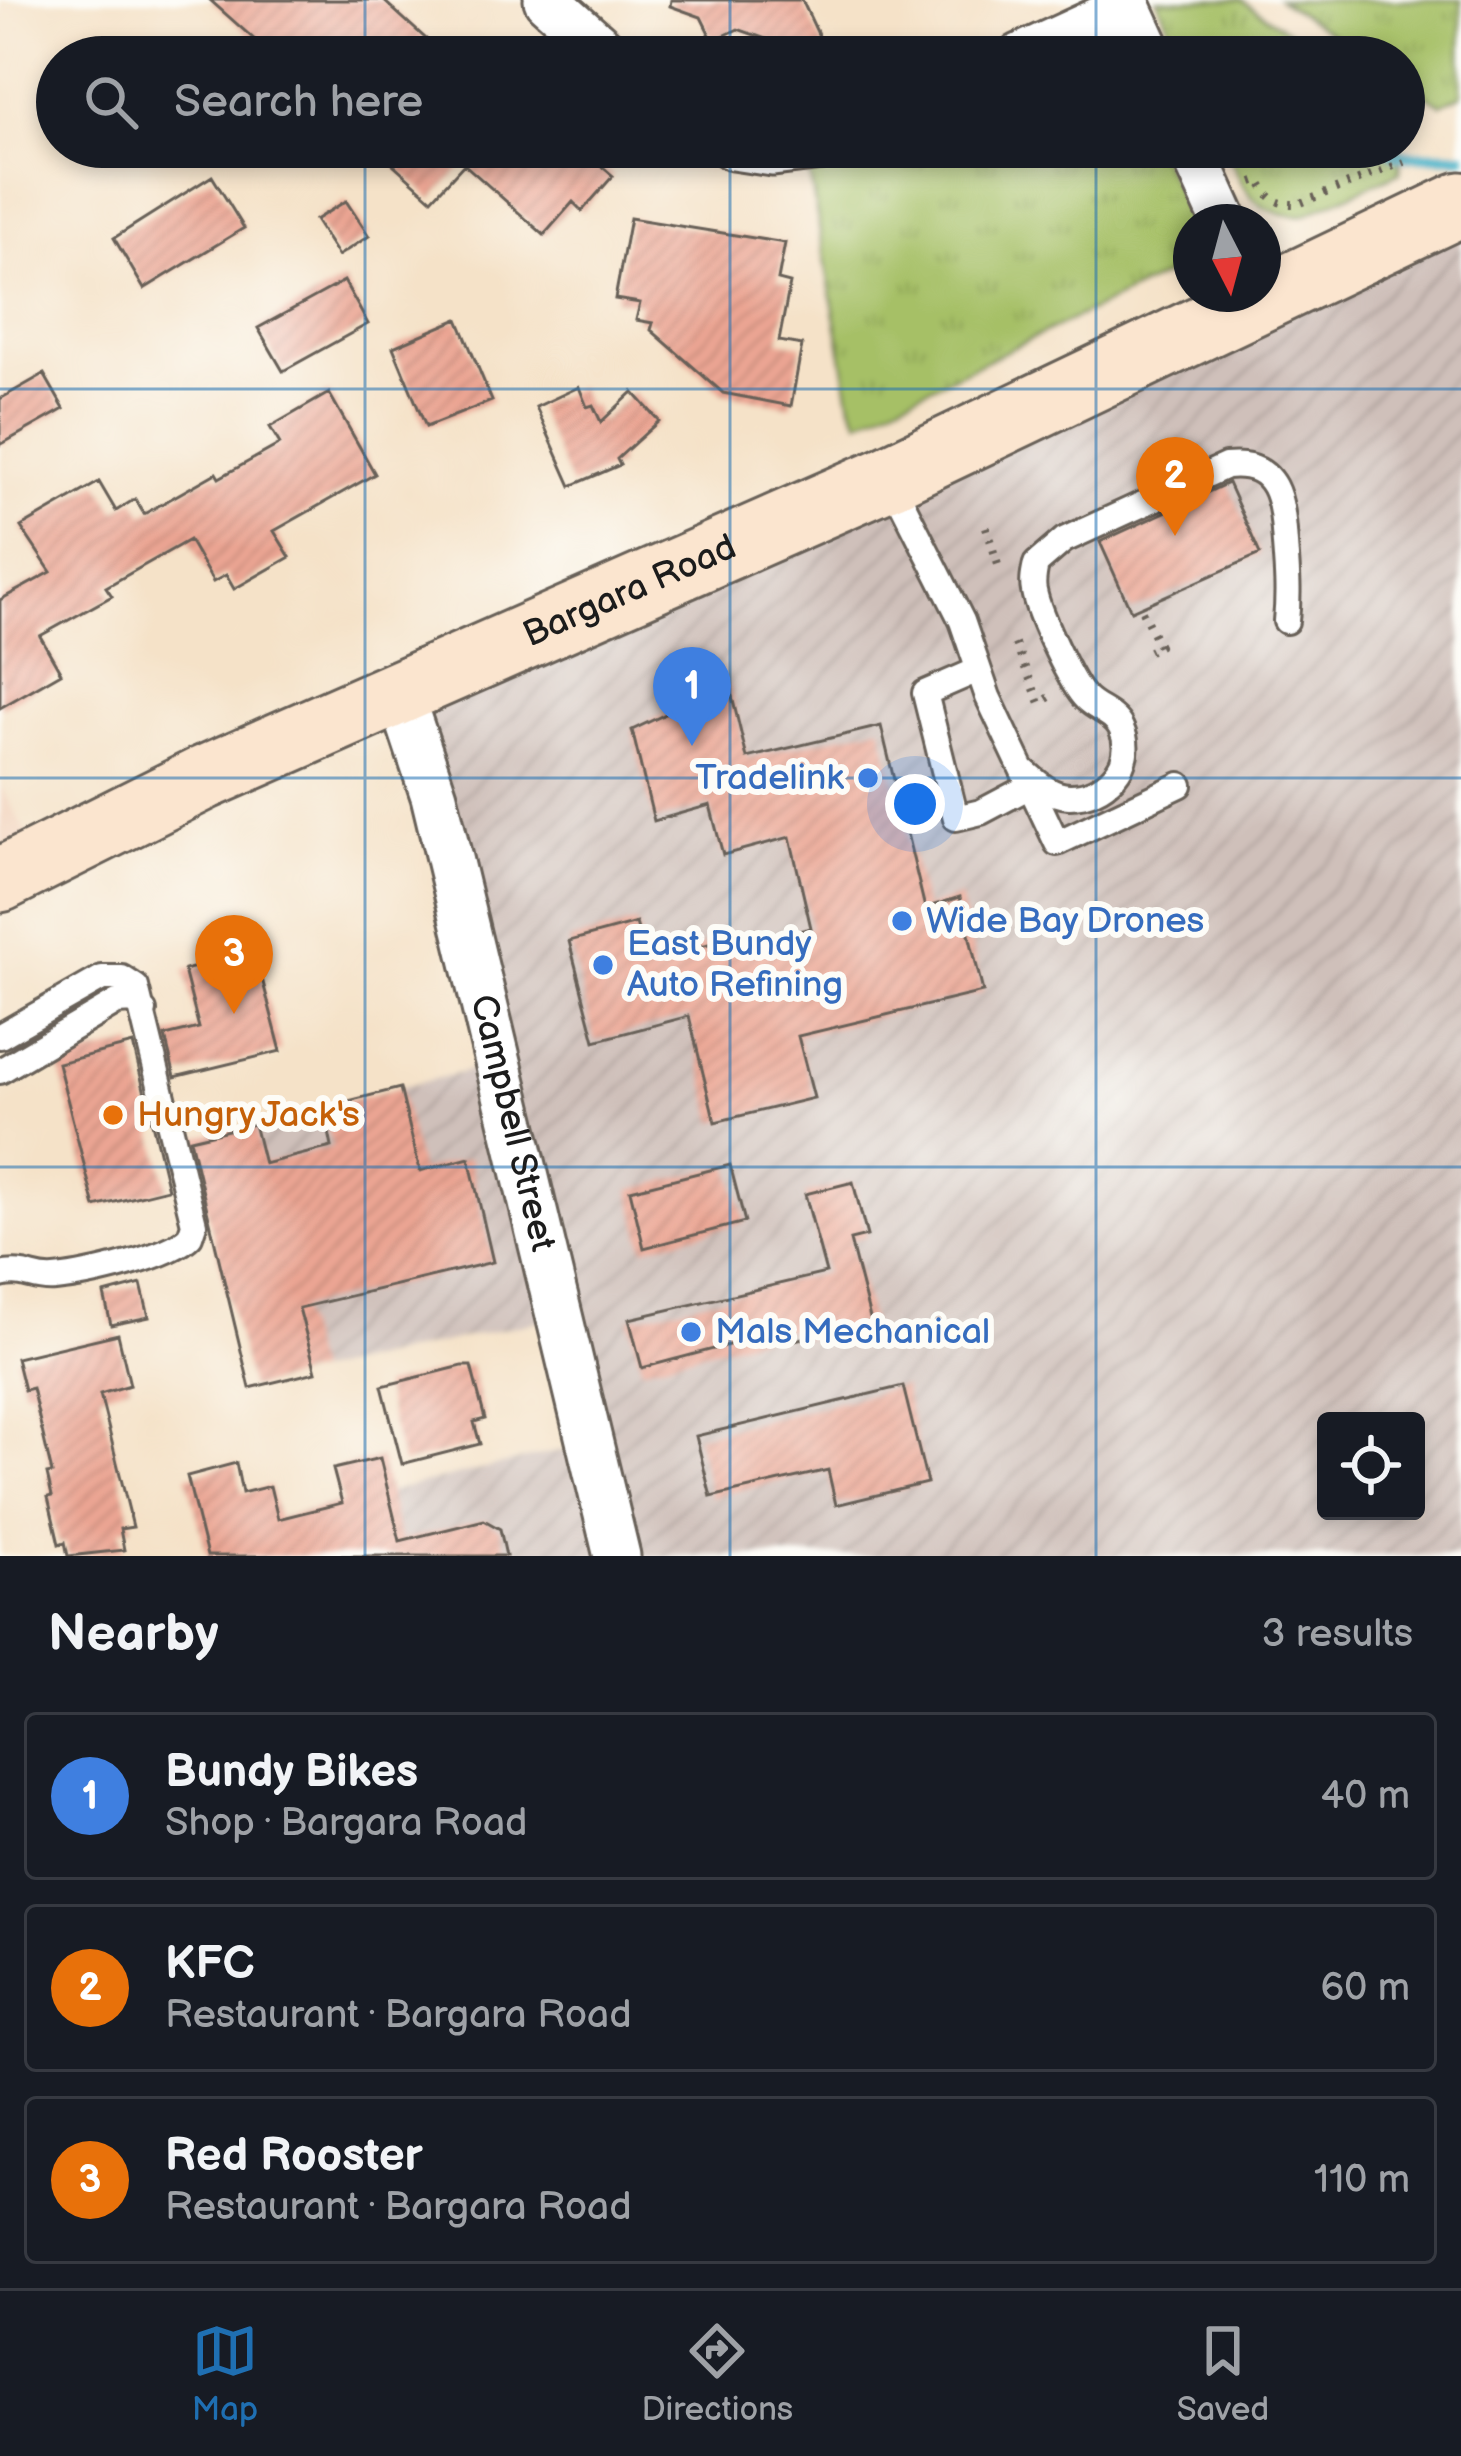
<!DOCTYPE html>
<html lang="en">
<head>
<meta charset="utf-8">
<style>
	:root { --surface:#171b24; --page:#242831; --text:#f1f3f6; --muted:#9ea1a6; --line:#363941; --accent:#1f6fb2 }
	body { margin:0; font-family:"Balsamiq Sans",sans-serif; background:var(--page); color:var(--text) }
	.controls { position:absolute; right:36px; bottom:36px; display:grid; overflow:hidden; border-radius:12px; box-shadow:0 6px 18px #0003 }
	.controls button { width:108px; height:108px; display:grid; place-items:center; padding:0; border:0; border-bottom:3px solid var(--line); background:var(--surface); color:var(--text); font:60px sans-serif }
	.compass { position:absolute; left:1173px; top:204px; width:108px; height:108px; border-radius:50%; background:var(--surface); box-shadow:0 6px 18px #0003; rotate:174deg }
	.you { position:absolute; left:915px; top:804px; width:42px; height:42px; margin:-30px; border:9px solid #fff; border-radius:50%; background:#1a73e8; box-shadow:0 0 0 18px #1a73e833 }
	.badge { display:grid; place-items:center; width:78px; height:78px; border-radius:50%; background:var(--accent); color:#fff; font-size:39px; font-weight:700 }
	.pin { position:absolute; translate:-50% -99px; filter:drop-shadow(0 3px 6px #0008) }
	.pin::after { content:''; position:absolute; top:63px; width:42px; height:36px; background:inherit; clip-path:polygon(0 0,100% 0,50% 100%) }
	.list { margin:0; padding:0; list-style:none }
	h2 { display:flex; justify-content:space-between; align-items:center; height:156px; margin:0; padding:0 48px; font-size:51px }
	h2 small { font-size:39px; font-weight:400; color:var(--muted) }
	.list li { display:grid; grid-template-columns:78px 1fr auto; gap:36px; align-items:center; box-sizing:border-box; height:168px; margin:0 24px 24px; padding:0 24px; border:3px solid var(--line); border-radius:12px }
	.list b { display:block; font-size:45px; white-space:nowrap }
	.list p { margin:0; font-size:39px; white-space:nowrap; color:var(--muted) }
	.list em { font-size:39px; font-style:normal; color:var(--muted) }
	.icon { flex:none; width:66px; height:66px; fill:none; stroke:currentColor; stroke-width:2; stroke-linecap:round; stroke-linejoin:round }
	.map { position:relative; flex:none; width:1461px; height:1556px; overflow:hidden }
	.search { position:absolute; background:var(--surface); box-shadow:0 6px 18px #0003; left:36px; right:36px; top:36px; height:132px; display:flex; align-items:center; gap:30px; box-sizing:border-box; padding:0 42px; border-radius:66px; color:var(--muted); font-size:45px }
	.sheet { height:732px; background:var(--surface) }
	nav { display:flex; justify-content:space-around; align-items:center; box-sizing:border-box; height:168px; border-top:3px solid var(--line); background:var(--surface); font-size:33px; color:var(--muted) }
	nav a { display:grid; justify-items:center; gap:6px }
	nav .on { color:var(--accent) }
	.map>svg:first-child { display:block }
	.built { fill:#f3d4be }
	.industrial { fill:url(#industrial-furrows); fill-rule:evenodd }
	.grass { fill:url(#grass-tufts); stroke:#616e41; stroke-width:3 }
	.lines { fill:none; stroke-linecap:round; stroke-linejoin:round }
	.stream { stroke:#47b0c6; stroke-width:12 }
	.building { fill:url(#building-hatch) }
	.service-casing { stroke:#686158; stroke-width:30 }
	.minor-casing { stroke:#686158; stroke-width:51 }
	.secondary-casing { stroke:#686158; stroke-width:69 }
	.path { stroke:#686158; stroke-width:8; stroke-dasharray:3 9; stroke-linecap:butt }
	.service { stroke:#fff; stroke-width:24 }
	.minor { stroke:#fff; stroke-width:45 }
	.secondary { stroke:#fbe5cf; stroke-width:63 }
	.grid { fill:none; stroke:#1f6fb2; stroke-width:3; stroke-opacity:0.55 }
	.shop-dot { fill:#3f7fe0; stroke:#fdfcf7; stroke-width:4.5 }
	.food-dot { fill:#e8710a; stroke:#fdfcf7; stroke-width:4.5 }
	.labels { text-anchor:middle; dominant-baseline:central; stroke-width:12; stroke-linejoin:round; paint-order:stroke }
	.street-label { font-size:36px; fill:#1c1c1c; stroke:#fdfcf7 }
	.shop-label { font-size:36px; fill:#366cbe; stroke:#fdfcf7; text-anchor:start }
	.food-label { font-size:36px; fill:#c56008; stroke:#fdfcf7; text-anchor:start }
</style>
</head>
<body>
<div class="map">
<svg width="1461" height="1556" viewBox="0 0 1461 1556">
	<defs>
		<pattern id="industrial-furrows" width="10" height="10" patternUnits="userSpaceOnUse" patternTransform="scale(3)"><rect width="10" height="10" fill="#cfc0ba"/><path d="M-1 1l2-2M0 10L10 0M9 11l2-2" fill="none" stroke="#b1a49f"/></pattern>
		<pattern id="grass-tufts" width="24" height="20" patternUnits="userSpaceOnUse" patternTransform="scale(3)"><rect width="24" height="20" fill="#a6c066"/><path d="M3 7l-1-3M5 7V3M7 7l1-3M15 17l-1-3M17 17v-4M19 17l1-3" fill="none" stroke="#8ea458"/></pattern>
		<pattern id="building-hatch" width="6" height="6" patternUnits="userSpaceOnUse" patternTransform="scale(3)"><rect width="6" height="6" fill="#eba593"/><path d="M-1 1l2-2M0 6l6-6M5 7l2-2" fill="none" stroke="#c98d7e"/></pattern>
	</defs>
	<rect width="100%" height="100%" fill="#fdfcf7"/>
	<filter id="ink" filterUnits="userSpaceOnUse"><feTurbulence type="fractalNoise" baseFrequency=".00833" numOctaves="2"/><feDisplacementMap in="SourceGraphic" scale="24" xChannelSelector="R" yChannelSelector="G"/><feConvolveMatrix kernelMatrix="1 2 1 2 8 2 1 2 1" color-interpolation-filters="sRGB"/></filter>
	<filter id="wash" filterUnits="userSpaceOnUse"><feTurbulence type="fractalNoise" baseFrequency=".004" numOctaves="4" result="noise"/><feDisplacementMap in="SourceGraphic" scale="48" xChannelSelector="R" yChannelSelector="G"/><feGaussianBlur stdDeviation="2.7" result="paint"/><feColorMatrix in="noise" values="0 0 0 0 0 0 0 0 0 0 0 0 0 0 0 0 0 1.4 0 .05"/><feComposite in="paint" operator="in"/></filter>
	<g filter="url(#wash)">
		<rect width="100%" height="100%" fill="#f5e2c8"/>
		<path class="built" d="M 0,785 L 39,855 L 0,876 Z"/>
		<path class="industrial" d="M 1461,210 L 1461,1556 L 291,1556 L 281,1517 L 585,1445 L 554,1317 L 250,1388 L 191,1139 L 492,1065 L 393,690 ZM 1326,1421 L 1416,1421 L 1416,1511 L 1326,1511 Z"/>
		<path class="grass" d="M 1157,0 L 1241,0 L 1328,57 L 1183,57 Z
			M 1279,0 L 1461,0 L 1461,95 L 1441,104 L 1404,81 L 1404,57 L 1368,57 Z
			M 879,147 L 1156,147 L 1191,222 L 1191,263 L 859,421 L 851,405 L 809,171 L 831,168 Z
			M 1225,147 L 1401,147 L 1400,172 L 1304,215 C 1252,218 1244,188 1225,147 Z"/>
		<g class="lines">
			<path class="stream" d="M 1386,147 L 1396,155 L 1461,156"/>
		</g>
		<g id="blocks">
			<path class="building" d="M 210,0 L 383,0 L 446,57 L 274,57 Z
				M 671,0 L 802,0 L 825,49 L 806,57 L 775,57 L 766,39 L 738,29 L 713,41 L 701,17 L 670,6 Z
				M 374,147 L 580,147 L 613,176 L 582,211 L 573,202 L 544,235 L 464,164 L 432,199 Z
				M 212,176 L 244,228 L 144,289 L 114,238 Z
				M 346,201 L 369,236 L 338,256 L 315,220 Z
				M 630,218 L 785,243 L 778,280 L 790,283 L 779,341 L 802,345 L 791,406 L 723,393 L 651,330 L 653,323 L 636,320 L 640,303 L 615,299 Z
				M 344,281 L 368,324 L 283,371 L 258,328 Z
				M 458,319 L 492,401 L 426,427 L 393,347 Z
				M 44,374 L 64,409 L 0,445 L 0,399 Z
				M 579,387 L 587,407 L 593,405 L 601,422 L 633,392 L 659,421 L 617,459 L 620,465 L 571,486 L 536,407 Z
				M 329,393 L 375,474 L 274,531 L 290,557 L 234,589 L 226,575 L 213,582 L 189,540 L 106,587 L 112,596 L 40,636 L 61,673 L 0,708 L 0,600 L 51,572 L 21,527 L 99,482 L 116,511 L 135,499 L 144,514 L 216,473 L 219,478 L 280,444 L 270,427 Z
				M 1228,483 L 1260,554 L 1131,611 L 1100,542 Z
				M 729,684 L 747,758 L 881,726 L 925,908 L 960,897 L 983,992 L 798,1036 L 814,1098 L 715,1122 L 689,1016 L 595,1041 L 569,941 L 636,923 L 647,960 L 716,942 L 718,951 L 811,928 L 790,837 L 723,855 L 710,805 L 654,821 L 632,730 Z
				M 255,952 L 281,1051 L 175,1077 L 165,1036 L 199,1028 L 184,970 Z
				M 133,1044 L 168,1189 L 95,1207 L 58,1063 Z
				M 400,1088 L 420,1171 L 469,1158 L 493,1262 L 299,1308 L 316,1372 L 250,1388 L 190,1139 L 254,1124 L 264,1164 L 332,1147 L 324,1107 Z
				M 730,1165 L 745,1222 L 644,1248 L 630,1190 Z
				M 853,1182 L 867,1236 L 850,1240 L 871,1322 L 795,1340 L 793,1328 L 642,1368 L 629,1319 L 826,1273 L 805,1194 Z
				M 141,1284 L 149,1317 L 111,1325 L 104,1294 Z
				M 118,1334 L 130,1385 L 100,1394 L 133,1527 L 120,1529 L 124,1550 L 68,1556 L 65,1542 L 59,1544 L 48,1497 L 52,1496 L 47,1474 L 52,1473 L 32,1388 L 24,1390 L 16,1358 Z
				M 462,1366 L 471,1366 L 485,1419 L 474,1422 L 480,1444 L 402,1464 L 382,1386 Z
				M 903,1386 L 927,1483 L 836,1505 L 828,1470 L 711,1497 L 696,1436 Z
				M 380,1458 L 400,1541 L 484,1520 L 500,1529 L 506,1556 L 207,1556 L 187,1476 L 236,1463 L 242,1493 L 270,1486 L 278,1519 L 342,1503 L 333,1469 Z"/>
		</g>
	</g>
	<g filter="url(#ink)">
		<use href="#blocks" fill-opacity="0" stroke="#686158" stroke-width="3"/>
		<g class="lines">
			<g class="service-casing">
				<path id="service" d="M 890,479 L 962,621 L 988,697 L 1057,843 L 1180,785
					M 978,670 L 925,693 L 956,818 L 981,812 L 1030,786
					M 1022,769 C 1037,782 1049,795 1069,796 C 1103,797 1138,764 1121,728 C 1114,713 1097,710 1086,699 C 1071,685 1038,613 1034,591 C 1032,582 1034,573 1036,564 L 1064,540 L 1226,466 C 1280,460 1282,503 1285,544 C 1287,570 1289,594 1286,621
					M 0,1036 L 102,978 L 122,978 L 136,987 L 194,1224 L 190,1236 C 171,1257 86,1276 55,1279 C 32,1281 27,1269 0,1275
					M 0,1071 L 117,1002 L 134,1001 L 144,1011"/>
			</g>
			<g class="minor-casing">
				<g id="minor">
					<path d="M 547,0 L 611,57"/>
					<path d="M 1125,0 L 1151,57"/>
					<path d="M 1020,57 L 1128,7"/>
					<path d="M 733,147 L 773,153 L 822,147"/>
					<path d="M 1191,147 L 1225,222"/>
					<path id="s1" d="M 399,691 L 434,796 L 617,1556"/>
				</g>
			</g>
			<g class="secondary-casing">
				<g id="secondary">
					<path id="s2" d="M 0,880 L 204,778 L 889,477 L 1461,204"/>
				</g>
			</g>
			<path class="path" d="M 1253,182 L 1259,180 C 1269,199 1276,205 1298,204 L 1404,162
				M 986,527 L 1000,571
				M 1142,611 L 1159,646 L 1149,651
				M 1015,644 L 1040,703 L 1050,697"/>
			<use href="#service" class="service"/>
			<use href="#minor" class="minor"/>
			<use href="#secondary" class="secondary"/>
		</g>
	</g>
	<path class="grid" d="M 365,0 L 365,57M 730,0 L 730,57M 1096,0 L 1096,57M 365,147 L 365,1556M 730,147 L 730,1556M 1096,147 L 1096,1556M 0,389 L 1461,389M 0,778 L 1461,778M 0,1167 L 1461,1167"/>
	<g class="shop-dot">
		<circle cx="868" cy="778" r="12"/>
		<circle cx="902" cy="921" r="12"/>
		<circle cx="603" cy="965" r="12"/>
		<circle cx="691" cy="1332" r="12"/>
	</g>
	<circle class="food-dot" cx="113" cy="1115" r="12"/>
	<g class="labels">
		<g class="street-label">
			<text stroke="none"><textPath href="#s2" startOffset="693">Bargara Road</textPath></text>
			<text stroke="none"><textPath href="#s1" startOffset="447">Campbell Street</textPath></text>
		</g>
		<g class="shop-label">
			<text x="844" y="778" text-anchor="end">Tradelink</text>
			<text x="926" y="921">Wide Bay Drones</text>
			<text x="627" y="944">East Bundy<tspan x="627" dy="41">Auto Refining</tspan></text>
			<text x="715" y="1332">Mals Mechanical</text>
		</g>
		<g class="food-label">
			<text x="137" y="1115">Hungry Jack's</text>
		</g>
	</g>
</svg>
<div class="controls">
<button><svg class="icon" aria-label="locate" viewBox="0 0 24 24"><circle cx="12" cy="12" r="6"/><path d="M12 2v4M12 18v4M2 12h4M18 12h4"/></svg></button>
</div>
<svg class="compass" viewBox="-18 -18 36 36"><path d="M0-13l5 13h-10z" fill="#e53935"/><path d="M0 13l5-13h-10z" fill="#9ea1a6"/></svg>
<div class="you"></div>
<div class="pin badge" style="left:692px;top:746px;background:#3f7fe0">1</div>
<div class="pin badge" style="left:1175px;top:536px;background:#e8710a">2</div>
<div class="pin badge" style="left:234px;top:1014px;background:#e8710a">3</div>
<div class="search"><svg class="icon" aria-label="search" viewBox="0 0 24 24"><circle cx="10" cy="10" r="6"/><path d="M15 15l6 6"/></svg>Search here</div>
</div>
<section class="sheet">
<h2>Nearby<small>3 results</small></h2>
<ul class="list">
<li><span class="badge" style="background:#3f7fe0">1</span><div><b>Bundy Bikes</b><p>Shop · Bargara Road</p></div><em>40 m</em></li>
<li><span class="badge" style="background:#e8710a">2</span><div><b>KFC</b><p>Restaurant · Bargara Road</p></div><em>60 m</em></li>
<li><span class="badge" style="background:#e8710a">3</span><div><b>Red Rooster</b><p>Restaurant · Bargara Road</p></div><em>110 m</em></li>
</ul>
</section>
<nav>
<a class="on"><svg class="icon" aria-label="map" viewBox="0 0 24 24"><path d="M3 6l6-2 6 2 6-2v14l-6 2-6-2-6 2zM9 4v14M15 6v14"/></svg>Map</a>
<a><svg class="icon" aria-label="directions" viewBox="0 0 24 24"><path d="M12 3l9 9-9 9-9-9zM9 14v-3h6M13 9l2 2-2 2"/></svg>Directions</a>
<a><svg class="icon" aria-label="saved" viewBox="0 0 24 24"><path d="M7 4h10v16l-5-4-5 4z"/></svg>Saved</a>
</nav>
</body>
</html>
